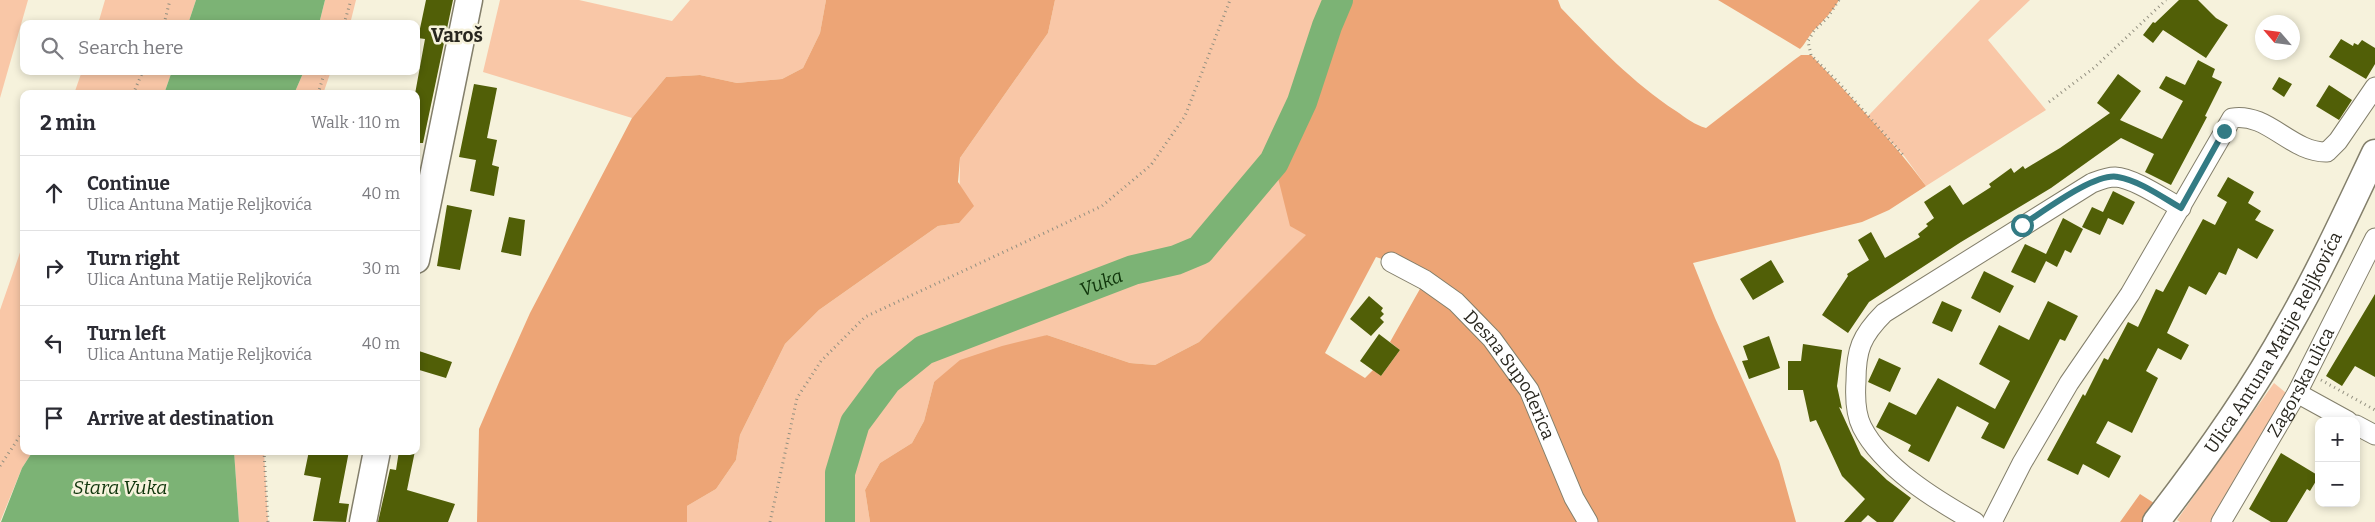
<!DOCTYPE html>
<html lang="en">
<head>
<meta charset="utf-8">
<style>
	:root { --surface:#fff; --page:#f7f7f7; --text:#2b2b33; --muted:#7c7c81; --line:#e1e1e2 }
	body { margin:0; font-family:Bitter,serif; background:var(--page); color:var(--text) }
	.controls { position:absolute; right:15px; bottom:15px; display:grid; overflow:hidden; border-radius:10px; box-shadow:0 2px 8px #0003 }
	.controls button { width:45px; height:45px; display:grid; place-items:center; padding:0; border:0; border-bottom:1px solid var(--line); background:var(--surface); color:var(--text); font:25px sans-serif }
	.compass { position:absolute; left:2255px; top:15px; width:45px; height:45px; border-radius:50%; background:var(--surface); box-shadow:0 2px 8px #0003; rotate:298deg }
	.stop { position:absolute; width:15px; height:15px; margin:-11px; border:4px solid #337b84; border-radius:50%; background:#fff }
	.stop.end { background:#337b84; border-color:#fff; box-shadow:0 1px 5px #0008 }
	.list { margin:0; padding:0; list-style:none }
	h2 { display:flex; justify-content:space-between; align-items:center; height:65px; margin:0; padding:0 20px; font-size:21px }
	h2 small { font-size:16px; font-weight:400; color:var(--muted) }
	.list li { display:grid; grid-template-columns:32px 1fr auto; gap:15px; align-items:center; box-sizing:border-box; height:75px; padding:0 20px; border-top:1px solid var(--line) }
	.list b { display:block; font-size:19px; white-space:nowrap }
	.list p { margin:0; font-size:16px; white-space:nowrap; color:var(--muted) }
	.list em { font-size:16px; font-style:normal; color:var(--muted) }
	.icon { flex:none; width:28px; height:28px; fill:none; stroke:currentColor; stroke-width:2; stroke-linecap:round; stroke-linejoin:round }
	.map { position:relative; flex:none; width:2375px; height:522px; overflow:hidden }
	.search { position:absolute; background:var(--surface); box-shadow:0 2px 8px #0003; left:20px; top:20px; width:400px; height:55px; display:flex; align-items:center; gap:12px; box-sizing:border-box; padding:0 18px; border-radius:10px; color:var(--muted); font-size:19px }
	.panel { position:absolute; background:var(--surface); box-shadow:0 2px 8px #0003; left:20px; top:90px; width:400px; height:365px; border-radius:10px }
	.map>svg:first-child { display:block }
	.green { fill:#f9c7a7 }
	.forest { fill:#eda576; fill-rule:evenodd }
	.water { fill:#7cb375 }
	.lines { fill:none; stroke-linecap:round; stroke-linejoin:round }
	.river { stroke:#7cb375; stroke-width:30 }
	.building { fill:#515f07 }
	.street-casing { stroke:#837f6b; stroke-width:21 }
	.secondary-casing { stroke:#837f6b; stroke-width:29 }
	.path { stroke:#939080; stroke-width:3; stroke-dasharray:1 4; stroke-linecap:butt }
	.street { stroke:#fff; stroke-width:19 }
	.secondary { stroke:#fff; stroke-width:26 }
	.route { stroke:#337b84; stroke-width:6 }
	.labels { text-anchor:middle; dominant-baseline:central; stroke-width:5; stroke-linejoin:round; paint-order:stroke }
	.street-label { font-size:18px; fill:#28261e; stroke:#f6f2dc }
	.neighbourhood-label { font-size:19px; font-weight:bold; fill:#28261e; stroke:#f6f2dc }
	.water-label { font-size:19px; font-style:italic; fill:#0f350b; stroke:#f6f2dc }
</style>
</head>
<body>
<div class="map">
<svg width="2375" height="522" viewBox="0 0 2375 522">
	<rect width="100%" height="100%" fill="#f6f2dc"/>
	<path class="green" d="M 0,0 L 28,0 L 0,98 Z
		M 105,0 L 196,0 L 188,24 L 98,24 Z
		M 325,0 L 356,0 L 350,24 L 319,24 Z
		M 500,0 L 579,0 L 672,21 L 690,0 L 826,0 L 820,33 L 803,68 L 782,79 L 737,83 L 700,75 L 666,77 L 632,118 L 483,72 Z
		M 1055,0 L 1338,0 L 1327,26 L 1302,102 L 1274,162 L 1307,235 L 1199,342 L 1155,365 L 1130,363 L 1047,335 L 934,382 L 924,421 L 912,443 L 880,463 L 865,490 L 870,522 L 687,522 L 687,506 L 716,489 L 736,460 L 740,435 L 785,344 L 819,310 L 938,226 L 959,223 L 960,158 L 1048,33 Z
		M 1980,0 L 2030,0 L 1988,40 L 2046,110 L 1926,186 L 1905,157 L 1868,116 Z
		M 82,71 L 172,71 L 164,94 L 74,94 Z
		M 304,71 L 331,71 L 323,94 L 294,94 Z
		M 24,241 L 24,451 L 33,451 L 22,468 L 0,522 L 0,310 Z
		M 2274,383 L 2290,396 L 2221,522 L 2180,522 L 2177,520 Z
		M 234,451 L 264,451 L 268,522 L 239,522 Z"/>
	<path class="forest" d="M 826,0 L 1055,0 L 1048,33 L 960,158 L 958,182 L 974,206 L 959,223 L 938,226 L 819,310 L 785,344 L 740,435 L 736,460 L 716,489 L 687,506 L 687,522 L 477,522 L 479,429 L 500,380 L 530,313 L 632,118 L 666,77 L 700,75 L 737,83 L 782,79 L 803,68 L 820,33 Z
		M 1338,0 L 1558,0 L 1561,8 C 1597,45 1633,83 1676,111 C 1686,118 1695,125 1706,128 L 1794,60 L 1801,55 L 1811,55 C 1851,97 1891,139 1926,186 L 1889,210 L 1862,222 L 1693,263 L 1715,318 L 1779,461 L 1796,522 L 870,522 L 865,490 L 880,463 L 912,443 L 924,421 L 934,382 L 960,360 L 1002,346 L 1047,335 L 1130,363 L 1155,365 L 1199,342 L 1306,235 L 1290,226 L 1274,162 L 1302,102 L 1327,26 ZM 1376,257 L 1391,262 L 1425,280 L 1390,342 L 1400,350 L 1381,376 L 1373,370 L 1365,378 L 1325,353 Z
		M 1718,0 L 1839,0 C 1832,12 1825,19 1815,29 C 1809,35 1806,43 1800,49 Z
		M 2140,494 L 2157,505 L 2145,522 L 2120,522 Z"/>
	<path class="water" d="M 196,0 L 325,0 L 319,24 L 188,24 Z
		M 172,71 L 304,71 L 294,94 L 164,94 Z
		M 33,451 L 234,451 L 239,522 L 1,522 L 22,468 Z"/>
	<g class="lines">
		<path class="river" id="s1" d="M 840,522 L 840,473 L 855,423 L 887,380 L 924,350 L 1133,270 L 1176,260 L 1200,250 L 1274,162 L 1302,102 L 1327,26 L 1338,0"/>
	</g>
	<path class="building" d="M 426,0 L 453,0 L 423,143 L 416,143 L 415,94 L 425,39 L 418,38 Z
		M 2179,0 L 2198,0 L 2216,18 L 2228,25 L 2206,58 L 2163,30 L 2153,43 L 2143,35 L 2153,22 L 2155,23 Z
		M 2341,39 L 2353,46 L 2354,43 L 2358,45 L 2362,40 L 2375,48 L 2375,64 L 2366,79 L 2329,57 Z
		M 2198,60 L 2215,69 L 2212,77 L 2222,82 L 2205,116 L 2207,117 L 2171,185 L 2145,172 L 2154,154 L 2121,138 L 2051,188 L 1961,242 L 1869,302 L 1848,333 L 1822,315 L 1848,276 L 1847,274 L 1869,260 L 1858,240 L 1871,232 L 1885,258 L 1920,237 L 1918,234 L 1928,226 L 1926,224 L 1934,218 L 1924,202 L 1950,185 L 1963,205 L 1991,187 L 1989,184 L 2011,168 L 2014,173 L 2023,166 L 2025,169 L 2060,148 L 2110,113 L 2097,103 L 2118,74 L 2141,91 L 2120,120 L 2162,139 L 2183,101 L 2159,88 L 2166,76 L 2185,85 Z
		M 2279,77 L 2292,84 L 2284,97 L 2272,89 Z
		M 474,84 L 497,88 L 487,138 L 497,140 L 492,165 L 499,167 L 494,196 L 470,191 L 476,160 L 459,157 Z
		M 2329,85 L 2352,100 L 2339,120 L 2316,106 Z
		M 2228,177 L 2254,192 L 2248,203 L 2261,211 L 2255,220 L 2274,230 L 2257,259 L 2238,248 L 2226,275 L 2219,272 L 2206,295 L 2189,286 L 2167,333 L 2189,345 L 2181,360 L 2158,348 L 2146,371 L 2158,378 L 2132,433 L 2108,421 L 2096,443 L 2121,456 L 2109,478 L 2083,464 L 2078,475 L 2047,460 L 2083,394 L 2085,396 L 2104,358 L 2108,360 L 2128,322 L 2138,327 L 2156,289 L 2163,292 L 2203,219 L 2215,225 L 2227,202 L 2217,196 Z
		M 2113,191 L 2135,202 L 2123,225 L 2108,218 L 2100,235 L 2082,227 L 2092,207 L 2103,212 Z
		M 447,205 L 472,210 L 460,270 L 437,266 Z
		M 509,217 L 525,220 L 521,256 L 501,252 Z
		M 2063,218 L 2083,229 L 2071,253 L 2065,250 L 2057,267 L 2046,261 L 2035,283 L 2011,272 L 2025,244 L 2046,254 Z
		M 1771,260 L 1784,282 L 1753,300 L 1740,279 Z
		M 1984,271 L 2014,286 L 2000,313 L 1971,298 Z
		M 2375,294 L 2375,377 L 2355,366 L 2342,386 L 2326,376 Z
		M 1369,296 L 1383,308 L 1381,311 L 1384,314 L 1380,318 L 1384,322 L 1371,336 L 1350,319 Z
		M 1942,301 L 1962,310 L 1952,332 L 1932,323 Z
		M 2048,301 L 2078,316 L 2065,341 L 2060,339 L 2004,449 L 1981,438 L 1989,423 L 1957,406 L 1929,462 L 1908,451 L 1911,445 L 1876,427 L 1889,402 L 1916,415 L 1938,378 L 1995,409 L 2010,381 L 1979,364 L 1999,325 L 2029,340 Z
		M 1379,334 L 1400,350 L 1381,376 L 1360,361 Z
		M 1769,336 L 1780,368 L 1749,379 L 1742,361 L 1748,360 L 1743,346 Z
		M 1803,344 L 1842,350 L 1837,386 L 1842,409 L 1839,407 L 1861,455 L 1887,480 L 1911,498 L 1893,522 L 1877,522 L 1868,515 L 1861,522 L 1844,522 L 1865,499 L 1842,476 L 1816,420 L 1810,422 L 1803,390 L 1788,390 L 1788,361 L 1801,361 Z
		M 416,350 L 452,362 L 446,378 L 416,369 Z
		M 1879,358 L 1901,368 L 1890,392 L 1868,382 Z
		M 309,451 L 349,451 L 339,503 L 349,504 L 346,522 L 313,521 L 321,478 L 304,475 Z
		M 399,451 L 415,451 L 407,490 L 455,504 L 448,522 L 378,522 L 390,469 L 396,470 Z
		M 2281,453 L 2319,476 L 2310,491 L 2307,489 L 2287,522 L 2271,522 L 2249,509 Z"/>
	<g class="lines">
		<g class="street-casing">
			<g id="street">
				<path id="s2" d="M 1391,262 L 1425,280 L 1456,302 L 1492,339 L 1529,390 L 1574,498 L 1588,522"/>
				<path d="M 2297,393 L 2348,421"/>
				<path d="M 2356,425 L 2375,435"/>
				<path d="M 1975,522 C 1936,500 1883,468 1862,427 C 1855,413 1855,396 1856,381 C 1856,350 1861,336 1884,313 L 2092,183 C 2100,180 2107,177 2115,177 C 2134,178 2164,199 2181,208"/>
				<path d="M 1992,522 L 2022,463 L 2069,383 L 2130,294 L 2232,118 C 2268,112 2291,153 2327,152 L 2338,141 L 2375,87"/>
				<path id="s3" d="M 2221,522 L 2297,393 L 2375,238"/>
			</g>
		</g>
		<g class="secondary-casing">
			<g id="secondary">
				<path d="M 416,260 L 469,0"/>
				<path d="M 363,522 L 377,451"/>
				<path id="s4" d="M 2156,522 C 2204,460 2250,396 2288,327 C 2320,271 2347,212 2375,153"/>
			</g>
		</g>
		<path class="path" d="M 1839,0 L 1828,17 L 1814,31 L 1808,41 L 1811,55 L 1838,82 L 1905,157
			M 164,24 L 170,0
			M 344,24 L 351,0
			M 133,94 L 143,71
			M 318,94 L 325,71
			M 2049,102 L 2095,67 L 2166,0
			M 2321,380 L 2375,410
			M 264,451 L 268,522
			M 0,466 L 24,430
			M 770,522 L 797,398 L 821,361 L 865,317 L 1102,206 L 1151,165 L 1185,116 L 1230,0"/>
		<use href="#street" class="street"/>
		<use href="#secondary" class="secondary"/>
	</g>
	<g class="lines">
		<path class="route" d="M 2022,225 C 2043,212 2095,172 2118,177 C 2140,181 2162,197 2181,208 L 2224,131"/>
	</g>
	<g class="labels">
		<g class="street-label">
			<text stroke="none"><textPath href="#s4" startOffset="215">Ulica Antuna Matije Reljkovića</textPath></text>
			<text stroke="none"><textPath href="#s2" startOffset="168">Desna Supoderica</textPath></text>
			<text stroke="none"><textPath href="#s3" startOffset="161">Zagorska ulica</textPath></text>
		</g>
		<g class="neighbourhood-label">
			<text x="457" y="35">Varoš</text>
		</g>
		<g class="water-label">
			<text stroke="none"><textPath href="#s1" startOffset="392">Vuka</textPath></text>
			<text x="120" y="487">Stara Vuka</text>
		</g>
	</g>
</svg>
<div class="controls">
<button>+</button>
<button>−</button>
</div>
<svg class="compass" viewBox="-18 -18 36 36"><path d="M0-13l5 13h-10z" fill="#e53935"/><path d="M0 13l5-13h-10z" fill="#7c7c81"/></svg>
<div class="stop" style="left:2022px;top:225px"></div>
<div class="stop end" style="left:2224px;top:131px"></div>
<div class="search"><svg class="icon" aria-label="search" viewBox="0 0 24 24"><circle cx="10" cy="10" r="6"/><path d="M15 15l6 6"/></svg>Search here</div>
<section class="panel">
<h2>2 min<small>Walk · 110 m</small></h2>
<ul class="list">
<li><svg class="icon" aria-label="ahead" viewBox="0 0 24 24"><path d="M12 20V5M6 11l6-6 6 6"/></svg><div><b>Continue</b><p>Ulica Antuna Matije Reljkovića</p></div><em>40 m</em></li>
<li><svg class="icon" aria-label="right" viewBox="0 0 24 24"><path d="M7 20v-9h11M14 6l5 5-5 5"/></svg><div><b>Turn right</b><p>Ulica Antuna Matije Reljkovića</p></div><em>30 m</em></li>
<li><svg class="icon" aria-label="left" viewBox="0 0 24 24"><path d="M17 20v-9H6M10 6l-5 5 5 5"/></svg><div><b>Turn left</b><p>Ulica Antuna Matije Reljkovića</p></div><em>40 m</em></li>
<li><svg class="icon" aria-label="arrive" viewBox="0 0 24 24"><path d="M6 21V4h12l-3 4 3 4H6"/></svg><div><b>Arrive at destination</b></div></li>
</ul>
</section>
</div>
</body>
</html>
